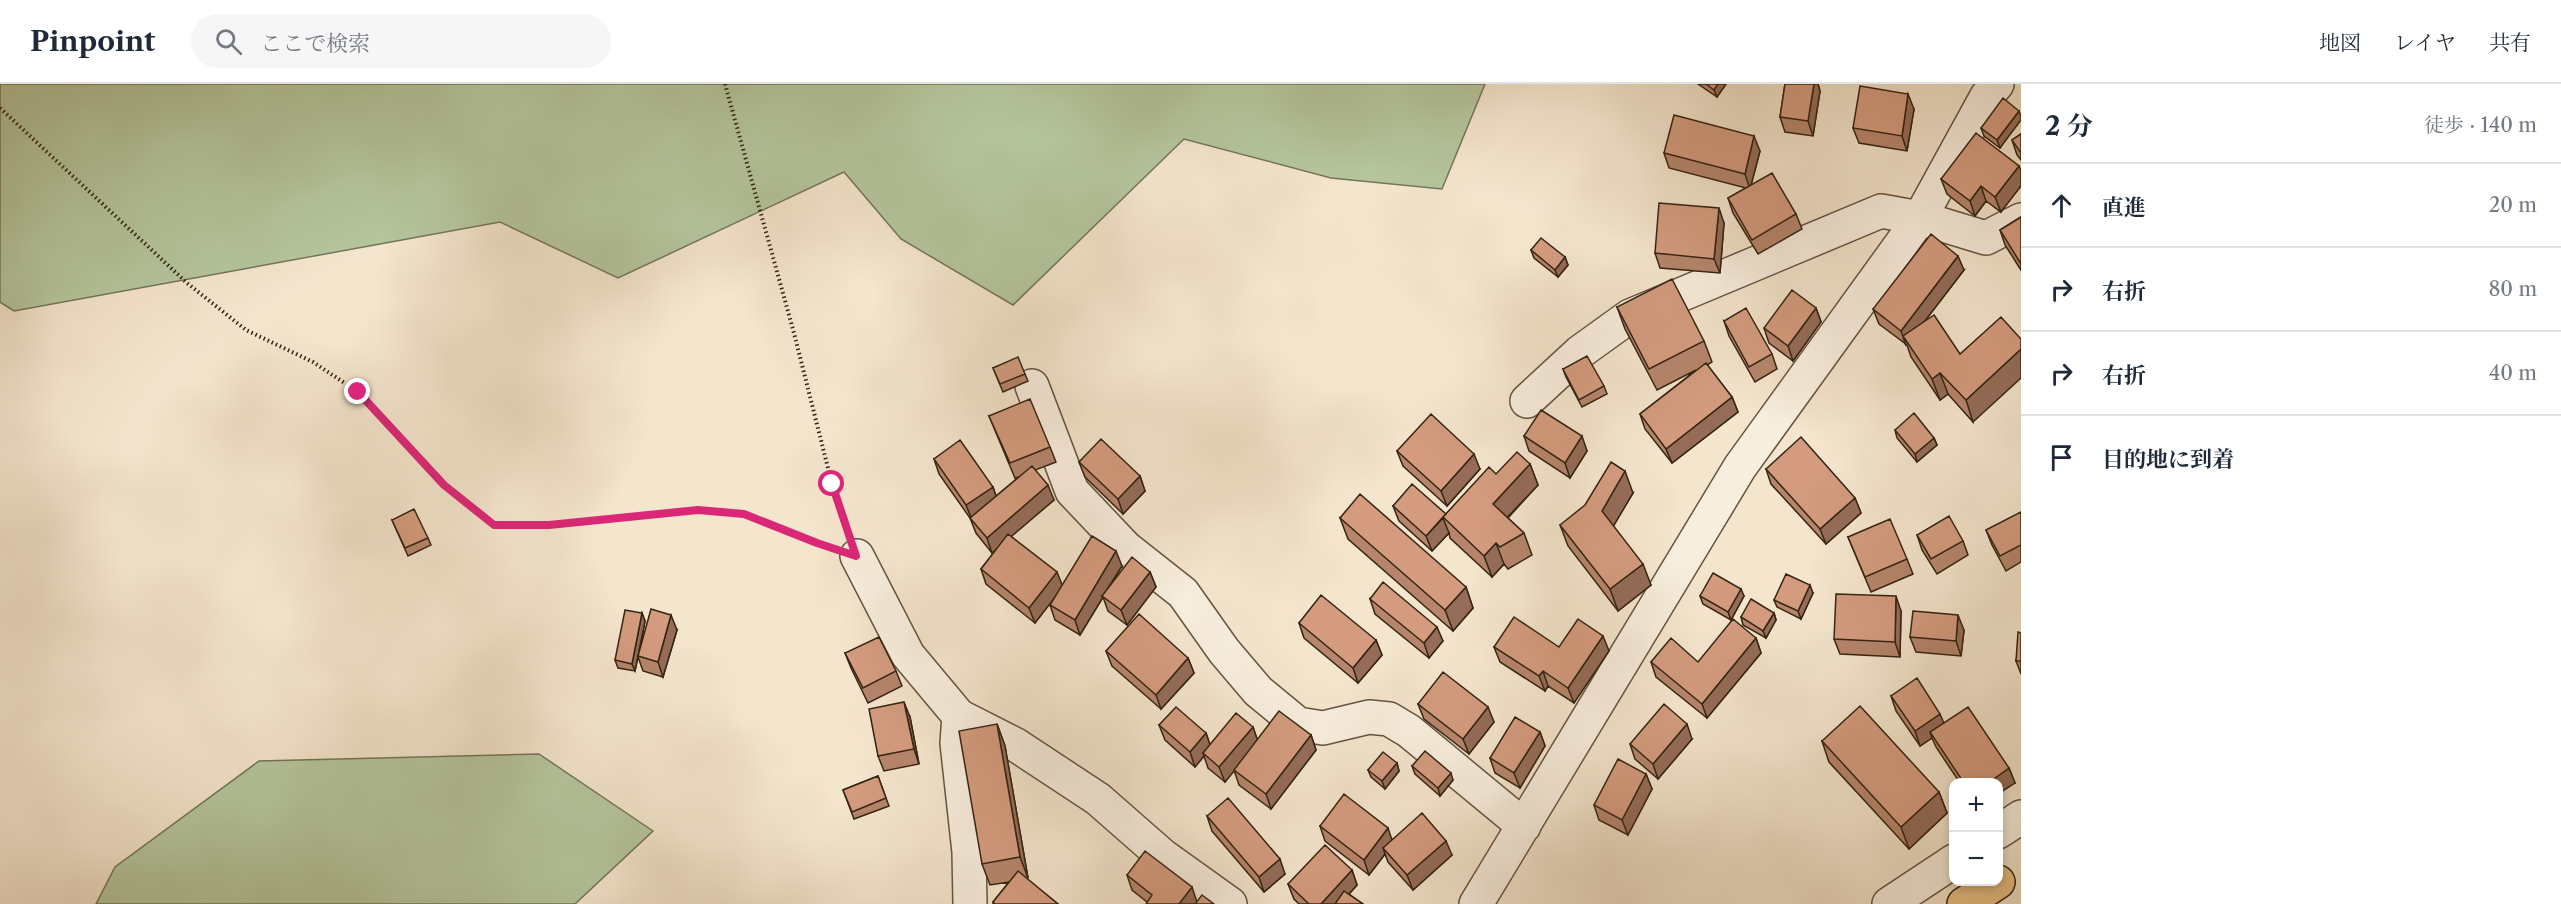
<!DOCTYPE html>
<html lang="ja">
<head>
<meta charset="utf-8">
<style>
	:root { --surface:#fff; --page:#f6f6f7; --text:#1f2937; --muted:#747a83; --line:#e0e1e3 }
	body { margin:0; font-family:"Libre Caslon Text","Noto Serif JP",serif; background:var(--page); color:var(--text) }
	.controls { position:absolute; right:18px; bottom:18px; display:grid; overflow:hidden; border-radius:12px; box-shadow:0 3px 9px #0003 }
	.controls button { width:54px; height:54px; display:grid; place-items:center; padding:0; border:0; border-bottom:2px solid var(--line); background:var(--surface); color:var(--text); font:30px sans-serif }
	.stop { position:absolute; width:18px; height:18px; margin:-14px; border:4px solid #db2777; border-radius:50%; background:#fff }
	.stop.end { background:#db2777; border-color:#fff; box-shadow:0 2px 6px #0008 }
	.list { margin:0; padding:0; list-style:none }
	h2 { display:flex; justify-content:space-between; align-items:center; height:78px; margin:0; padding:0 24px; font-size:26px }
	h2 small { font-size:20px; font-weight:400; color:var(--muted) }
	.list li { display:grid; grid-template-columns:39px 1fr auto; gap:18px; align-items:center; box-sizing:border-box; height:84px; padding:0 24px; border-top:2px solid var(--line) }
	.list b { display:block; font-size:22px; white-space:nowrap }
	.list em { font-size:20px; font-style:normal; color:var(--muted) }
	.icon { flex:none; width:33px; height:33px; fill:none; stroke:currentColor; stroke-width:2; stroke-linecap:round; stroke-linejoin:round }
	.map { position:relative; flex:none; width:2021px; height:820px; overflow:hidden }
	header { display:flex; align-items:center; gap:36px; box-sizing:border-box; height:84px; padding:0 30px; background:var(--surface); border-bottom:2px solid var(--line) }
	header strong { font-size:28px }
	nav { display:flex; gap:33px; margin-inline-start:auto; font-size:21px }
	.search { width:420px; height:54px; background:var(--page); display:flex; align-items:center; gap:15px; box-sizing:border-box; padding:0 21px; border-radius:33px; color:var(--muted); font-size:22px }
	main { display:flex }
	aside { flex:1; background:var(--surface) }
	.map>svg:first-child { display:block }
	.green { fill:#b5c69d; stroke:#747557; stroke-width:1.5 }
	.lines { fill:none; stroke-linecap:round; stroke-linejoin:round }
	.minor-casing { stroke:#645440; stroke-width:36 }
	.highway-casing { stroke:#342411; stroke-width:36 }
	.path { stroke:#342411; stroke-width:4; stroke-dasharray:1.5 3; stroke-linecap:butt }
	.minor { stroke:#f8eede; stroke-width:33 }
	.highway { stroke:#eac286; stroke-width:33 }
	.wall { fill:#b6856c; stroke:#342411; stroke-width:1.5 }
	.shaded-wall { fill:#946c58; stroke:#342411; stroke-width:1.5 }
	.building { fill:#d49b7e; stroke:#342411; stroke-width:1.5 }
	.route { stroke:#db2777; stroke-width:8 }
</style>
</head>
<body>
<header>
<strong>Pinpoint</strong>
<div class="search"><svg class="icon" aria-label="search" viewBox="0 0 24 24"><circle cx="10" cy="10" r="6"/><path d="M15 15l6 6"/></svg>ここで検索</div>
<nav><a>地図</a><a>レイヤ</a><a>共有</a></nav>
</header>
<main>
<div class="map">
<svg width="2021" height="820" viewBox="0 0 2021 820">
	<rect width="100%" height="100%" fill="#f4e5cd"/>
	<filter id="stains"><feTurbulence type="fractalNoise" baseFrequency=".00333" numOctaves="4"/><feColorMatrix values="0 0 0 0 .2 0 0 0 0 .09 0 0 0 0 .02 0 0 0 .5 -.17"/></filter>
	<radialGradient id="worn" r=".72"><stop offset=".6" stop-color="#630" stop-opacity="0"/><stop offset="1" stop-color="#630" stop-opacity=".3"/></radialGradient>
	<path class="green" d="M 0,0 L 1485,0 L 1442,105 L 1331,94 L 1184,55 L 1013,221 L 901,155 L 844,88 L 618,194 L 500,138 L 14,227 L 0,218 Z
		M 539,670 L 653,747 L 575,820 L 96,820 L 115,783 L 259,677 Z"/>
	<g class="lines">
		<g class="minor-casing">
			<path id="minor" d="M 1032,302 L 1072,407 L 1126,464 L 1183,509 L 1224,567 L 1258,607 L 1298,640 L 1323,644 L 1369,633 L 1389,635 L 1409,647 L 1524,742
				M 1527,317 L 1580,268 L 1630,232 L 1881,127 L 1920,134 L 1986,154 L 2021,136
				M 857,472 L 908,571 L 959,632 L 1016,661 L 1098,715 L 1163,772 L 1230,820
				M 959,632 L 957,659 L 969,768 L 970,820
				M 1998,748 L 2021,733
				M 1476,820 L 1740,383 L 1920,134 L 1987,12 L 1997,0
				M 1889,820 L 1954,777"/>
		</g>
		<g class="highway-casing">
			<path id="highway" d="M 1964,820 L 1998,798"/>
		</g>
		<path class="path" d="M 725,0 L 794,249 L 832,400 L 847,443
			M 0,24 L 187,199 L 246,246 L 313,278 L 358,308 L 444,401 L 494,441 L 549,441 L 698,426 L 744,430 L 827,463"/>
		<use href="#minor" class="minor"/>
		<use href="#highway" class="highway"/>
	</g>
	<path class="wall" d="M 1698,0 L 1726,0 L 1717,13 Z
		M 1785,0 L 1818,0 L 1820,7 L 1813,52 L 1785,48 L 1780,33 Z
		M 1914,25 L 1907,67 L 1859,59 L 1853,44 Z
		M 2021,32 L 2000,64 L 1984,52 L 1981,44 Z
		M 2021,50 L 2021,76 L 2017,71 L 2012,56 Z
		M 1760,67 L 1751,101 L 1796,130 L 1802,145 L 1758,170 L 1733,129 L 1728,114 L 1746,104 L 1669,84 L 1664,69 Z
		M 2021,86 L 2001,128 L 1986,117 L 1975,132 L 1947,110 L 1941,95 Z
		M 2021,133 L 2021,186 L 2005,161 L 2000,146 Z
		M 1724,139 L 1720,189 L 1660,184 L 1655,169 Z
		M 1531,166 L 1565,173 L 1568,181 L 1558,193 L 1534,174 Z
		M 1964,186 L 1924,238 L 1960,270 L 1973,338 L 1948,310 L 1940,316 L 1911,273 L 1907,261 L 1879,240 L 1873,225 Z
		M 1617,223 L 1704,257 L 1712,278 L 1707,281 L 1732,313 L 1738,328 L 1672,379 L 1645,345 L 1640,330 L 1696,286 L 1657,306 L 1625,245 Z
		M 1816,224 L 1821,238 L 1793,277 L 1769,259 L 1764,244 Z
		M 1724,237 L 1772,270 L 1777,285 L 1755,298 L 1729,252 Z
		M 993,284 L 1025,290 L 1028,297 L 1003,308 Z
		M 1563,285 L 1604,302 L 1607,310 L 1582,323 L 1566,293 Z
		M 989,332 L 1050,363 L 1056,378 L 1035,386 L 1054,416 L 1011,452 L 1062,501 L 1122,482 L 1111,501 L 1150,488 L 1156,503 L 1127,541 L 1108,527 L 1103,513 L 1080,551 L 1055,536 L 1050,521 L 1054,514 L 1035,539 L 986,500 L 981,485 L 996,466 L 992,469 L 976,449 L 970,434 L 939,390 L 934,375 L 993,403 L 996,412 L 1019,393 L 1015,394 Z
		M 1895,346 L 1934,354 L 1937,361 L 1917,378 L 1897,354 Z
		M 1524,352 L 1587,367 L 1570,394 L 1529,367 Z
		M 1397,367 L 1480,385 L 1447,422 L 1403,382 Z
		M 1079,378 L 1140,392 L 1145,407 L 1123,430 L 1085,393 Z
		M 1530,380 L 1538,401 L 1508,434 L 1524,449 L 1532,471 L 1508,485 L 1504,480 L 1492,493 L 1450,454 L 1449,449 L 1432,467 L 1399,437 L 1393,422 L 1446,430 L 1496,390 Z
		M 1766,385 L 1855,414 L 1861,429 L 1826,460 L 1771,400 Z
		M 1633,409 L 1613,442 L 1651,501 L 1618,527 L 1568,462 L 1560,441 Z
		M 2021,428 L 2021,478 L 2006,487 L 1992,461 L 1986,446 Z
		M 1340,434 L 1466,503 L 1473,524 L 1453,547 L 1348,455 Z
		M 392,436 L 428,454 L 431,461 L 408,472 Z
		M 1917,451 L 1963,457 L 1968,471 L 1937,490 L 1922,466 Z
		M 1848,453 L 1907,475 L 1913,490 L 1871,508 Z
		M 1813,509 L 1801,535 L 1777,523 L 1774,516 Z
		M 1700,512 L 1744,512 L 1731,536 L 1703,520 Z
		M 1370,515 L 1443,557 L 1429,574 L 1375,530 Z
		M 1901,527 L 1900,573 L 1840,570 L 1834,555 Z
		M 642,529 L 645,537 L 639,569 L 677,546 L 663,593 L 643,587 L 638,573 L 635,587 L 618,584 L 615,576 Z
		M 1774,529 L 1776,536 L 1766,554 L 1743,541 L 1741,533 Z
		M 1299,539 L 1376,556 L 1382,571 L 1358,599 L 1304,554 Z
		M 1964,546 L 1961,572 L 1916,568 L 1910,553 Z
		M 2021,549 L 2021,590 L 2016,577 Z
		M 1756,554 L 1761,569 L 1707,634 L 1656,593 L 1651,578 L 1698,578 Z
		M 1494,563 L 1609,567 L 1574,619 L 1548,602 L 1545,607 L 1500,578 Z
		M 1106,567 L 1188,574 L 1194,589 L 1161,625 L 1112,582 Z
		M 845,569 L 896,587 L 902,602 L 868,619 L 851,584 Z
		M 1891,612 L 1944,639 L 2009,684 L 2015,699 L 1960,699 L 1936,663 L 1932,654 L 1920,662 L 1896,627 Z
		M 1418,620 L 1494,638 L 1469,670 L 1424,635 Z
		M 910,633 L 919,680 L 884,687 L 878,672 Z
		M 997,640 L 1005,662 L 1028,794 L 1027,795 L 1058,820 L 993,820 L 993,818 L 1009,798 L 990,801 L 982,780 Z
		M 1159,641 L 1206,649 L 1210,661 L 1253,643 L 1257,655 L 1311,651 L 1316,666 L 1271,725 L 1239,701 L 1234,686 L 1225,698 L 1208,684 L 1204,672 L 1195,683 L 1165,656 Z
		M 1540,648 L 1545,662 L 1520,704 L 1495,689 L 1490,674 Z
		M 1692,655 L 1658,695 L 1635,675 L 1630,660 Z
		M 1822,657 L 1939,708 L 1947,729 L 1909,765 L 1829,678 Z
		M 1397,679 L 1399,687 L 1385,705 L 1371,693 L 1368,686 Z
		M 1412,682 L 1453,696 L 1440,712 L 1415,690 Z
		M 1646,690 L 1652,705 L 1628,751 L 1599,736 L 1594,721 Z
		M 878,692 L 889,722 L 854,735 L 843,706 Z
		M 1207,732 L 1285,790 L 1264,808 L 1212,747 Z
		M 1320,742 L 1392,755 L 1452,771 L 1413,806 L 1388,778 L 1385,770 L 1369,791 L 1325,757 Z
		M 1352,786 L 1357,801 L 1349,810 L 1363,820 L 1299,820 L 1294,815 L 1288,800 Z
		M 1127,791 L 1197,818 L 1147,818 L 1132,806 Z"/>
	<path class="shaded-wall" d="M 1718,0 L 1726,0 L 1717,13 L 1714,6 Z
		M 1814,0 L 1818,0 L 1820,7 L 1813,52 L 1808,37 Z
		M 1908,10 L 1914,25 L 1907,67 L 1902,52 Z
		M 2019,27 L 2021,32 L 2021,36 L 2000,64 L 1997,56 Z
		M 1754,52 L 1760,67 L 1750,105 L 1745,90 Z
		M 2019,82 L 2021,86 L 2021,102 L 2001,128 L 1995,113 Z
		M 1981,102 L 1986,117 L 1975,132 L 1970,117 Z
		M 1719,124 L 1724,139 L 1720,189 L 1714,175 Z
		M 1958,172 L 1964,186 L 1908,259 L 1903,252 L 1906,262 L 1901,247 Z
		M 1565,173 L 1568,181 L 1558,193 L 1555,186 Z
		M 1816,224 L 1821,238 L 1793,277 L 1788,262 Z
		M 2021,265 L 2021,294 L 1973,338 L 1966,316 Z
		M 1940,289 L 1948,310 L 1940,316 L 1932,295 Z
		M 1732,313 L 1738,328 L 1672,379 L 1666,365 Z
		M 1582,352 L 1587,367 L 1570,394 L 1565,379 Z
		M 1934,354 L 1937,361 L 1917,378 L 1915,370 Z
		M 1474,370 L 1480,385 L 1447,422 L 1441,407 Z
		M 1530,380 L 1538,401 L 1500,441 L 1493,420 Z
		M 1625,387 L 1633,409 L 1610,448 L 1602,427 Z
		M 1140,392 L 1145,407 L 1123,430 L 1118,415 Z
		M 1048,401 L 1054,416 L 992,469 L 987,454 Z
		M 993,403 L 998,418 L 972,436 L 966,421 Z
		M 1855,414 L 1861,429 L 1826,460 L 1820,445 Z
		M 1443,434 L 1449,449 L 1432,467 L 1426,452 Z
		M 1496,459 L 1504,480 L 1492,493 L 1484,472 Z
		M 1116,467 L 1122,482 L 1103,512 L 1102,512 L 1103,513 L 1080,551 L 1075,536 Z
		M 1643,480 L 1651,501 L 1618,527 L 1610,505 Z
		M 1057,488 L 1063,503 L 1035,539 L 1029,524 Z
		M 1150,488 L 1156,503 L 1127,541 L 1121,526 Z
		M 1810,501 L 1813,509 L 1801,535 L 1798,527 Z
		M 1466,503 L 1473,524 L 1453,547 L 1445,526 Z
		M 1741,505 L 1744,512 L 1731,536 L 1728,528 Z
		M 1896,512 L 1901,527 L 1900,573 L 1895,558 Z
		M 642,529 L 645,537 L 635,587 L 632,580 Z
		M 1774,529 L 1776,536 L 1766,554 L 1763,547 Z
		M 671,531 L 677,546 L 663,593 L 658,578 Z
		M 1958,531 L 1964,546 L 1961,572 L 1956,557 Z
		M 1437,543 L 1443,557 L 1429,574 L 1424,559 Z
		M 1603,552 L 1609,567 L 1574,619 L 1568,604 Z
		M 1756,554 L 1761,569 L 1707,634 L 1702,620 Z
		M 1376,556 L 1382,571 L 1358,599 L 1353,584 Z
		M 1188,574 L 1194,589 L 1161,625 L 1156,611 Z
		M 1543,587 L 1548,602 L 1545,607 L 1539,592 Z
		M 904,618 L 910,633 L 919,680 L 914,665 Z
		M 1488,623 L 1494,638 L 1469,670 L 1463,655 Z
		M 1940,630 L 1946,644 L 1930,648 L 1932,654 L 1920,662 L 1915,647 Z
		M 997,640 L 1005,662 L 1028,794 L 1020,773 Z
		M 1687,640 L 1692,655 L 1658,695 L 1653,680 Z
		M 1253,643 L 1258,658 L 1225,698 L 1219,683 Z
		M 1540,648 L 1545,662 L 1520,704 L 1514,689 Z
		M 1206,649 L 1211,664 L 1203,669 L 1204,672 L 1195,683 L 1190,668 Z
		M 1311,651 L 1316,666 L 1271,725 L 1266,710 Z
		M 1397,679 L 1399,687 L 1385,705 L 1382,697 Z
		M 2009,684 L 2015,699 L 1998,710 L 1998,699 L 1988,699 Z
		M 1451,689 L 1453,696 L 1440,712 L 1438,704 Z
		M 1646,690 L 1652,705 L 1628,751 L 1622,736 Z
		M 1939,708 L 1947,729 L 1909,765 L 1901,743 Z
		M 1388,744 L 1393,759 L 1383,764 L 1385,770 L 1369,791 L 1364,776 Z
		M 1446,757 L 1452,771 L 1413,806 L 1407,791 Z
		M 1280,775 L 1285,790 L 1264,808 L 1259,793 Z
		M 1352,786 L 1357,801 L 1340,820 L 1321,820 Z
		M 1192,803 L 1197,818 L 1196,820 L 1179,820 Z"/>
	<path class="building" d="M 1706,0 L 1718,0 L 1714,6 Z
		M 1785,0 L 1814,0 L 1808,37 L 1780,33 Z
		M 1860,2 L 1908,10 L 1902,52 L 1853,44 Z
		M 2003,14 L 2019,27 L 1997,56 L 1981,44 Z
		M 1674,31 L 1754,52 L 1745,90 L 1664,69 Z
		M 1976,49 L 2019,82 L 1995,113 L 1981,102 L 1970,117 L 1941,95 Z
		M 2021,50 L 2021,69 L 2012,56 Z
		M 1772,89 L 1796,130 L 1752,156 L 1728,114 Z
		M 1659,119 L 1719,124 L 1714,175 L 1655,169 Z
		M 2021,133 L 2021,180 L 2000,146 Z
		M 1931,150 L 1958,172 L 1901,247 L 1873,225 Z
		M 1541,154 L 1565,173 L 1555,186 L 1531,166 Z
		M 1672,195 L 1704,257 L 1649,285 L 1617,223 Z
		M 1792,206 L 1816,224 L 1788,262 L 1764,244 Z
		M 1746,224 L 1772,270 L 1749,283 L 1724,237 Z
		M 1934,231 L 1960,270 L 2001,233 L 2021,255 L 2021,265 L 1966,316 L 1940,289 L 1932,295 L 1903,252 Z
		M 1587,272 L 1604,302 L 1579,316 L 1563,285 Z
		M 1018,273 L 1025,290 L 1000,300 L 993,284 Z
		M 1706,279 L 1732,313 L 1666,365 L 1640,330 Z
		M 1030,315 L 1050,363 L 1010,379 L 989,332 Z
		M 1541,326 L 1582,352 L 1565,379 L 1524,352 Z
		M 1914,329 L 1934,354 L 1915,370 L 1895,346 Z
		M 1431,330 L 1474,370 L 1441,407 L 1397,367 Z
		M 1801,353 L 1855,414 L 1820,445 L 1766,385 Z
		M 1101,355 L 1140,392 L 1118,415 L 1079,378 Z
		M 960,356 L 993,403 L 966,421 L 934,375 Z
		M 1517,368 L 1530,380 L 1493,420 L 1524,449 L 1500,463 L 1496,459 L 1484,472 L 1443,433 L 1489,383 L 1496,390 Z
		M 1611,378 L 1625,387 L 1602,427 L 1643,480 L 1610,505 L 1560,441 L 1585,421 Z
		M 1032,382 L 1048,401 L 987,454 L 970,434 Z
		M 1412,400 L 1446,430 L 1443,433 L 1426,452 L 1393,422 Z
		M 1360,410 L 1466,503 L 1445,526 L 1340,434 Z
		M 414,425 L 428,454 L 405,464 L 392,436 Z
		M 2021,428 L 2021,461 L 2000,472 L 1986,446 Z
		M 1949,432 L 1963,457 L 1931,475 L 1917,451 Z
		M 1890,435 L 1907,475 L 1865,493 L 1848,453 Z
		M 1008,450 L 1057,488 L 1029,524 L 981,485 Z
		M 1092,452 L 1116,467 L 1075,536 L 1050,521 Z
		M 1132,473 L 1150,488 L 1121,526 L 1102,512 Z
		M 1713,489 L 1741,505 L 1728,528 L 1700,512 Z
		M 1786,490 L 1810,501 L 1798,527 L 1774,516 Z
		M 1383,498 L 1437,543 L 1424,559 L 1370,515 Z
		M 1836,510 L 1896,512 L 1895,558 L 1834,555 Z
		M 1321,511 L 1376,556 L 1353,584 L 1299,539 Z
		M 1751,515 L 1774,529 L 1763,547 L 1741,533 Z
		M 651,525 L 671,531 L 658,578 L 638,572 Z
		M 625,526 L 642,529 L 632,580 L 615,576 Z
		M 1913,527 L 1958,531 L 1956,557 L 1910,553 Z
		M 1139,530 L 1188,574 L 1156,611 L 1106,567 Z
		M 1514,533 L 1559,563 L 1578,535 L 1603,552 L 1568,604 L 1543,587 L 1539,592 L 1494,563 Z
		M 1733,535 L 1756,554 L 1702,620 L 1651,578 L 1671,554 L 1698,578 Z
		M 2018,548 L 2021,549 L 2021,577 L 2016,577 Z
		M 879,553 L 896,587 L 863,604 L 845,569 Z
		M 1443,588 L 1488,623 L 1463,655 L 1418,620 Z
		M 1917,594 L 1940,630 L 1915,647 L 1891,612 Z
		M 904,618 L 914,665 L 878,672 L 869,625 Z
		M 1664,620 L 1687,640 L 1653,680 L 1630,660 Z
		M 1860,622 L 1939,708 L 1901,743 L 1822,657 Z
		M 1176,623 L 1206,649 L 1190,668 L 1159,641 Z
		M 1968,623 L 2009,684 L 1988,699 L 1964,699 L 1930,648 Z
		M 1279,627 L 1311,651 L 1266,710 L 1234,686 Z
		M 1236,629 L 1253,643 L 1219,683 L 1203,669 Z
		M 1515,633 L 1540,648 L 1514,689 L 1490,674 Z
		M 997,640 L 1020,773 L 982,780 L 959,647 Z
		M 1425,667 L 1451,689 L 1438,704 L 1412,682 Z
		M 1383,668 L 1397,679 L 1382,697 L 1368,686 Z
		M 1618,675 L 1646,690 L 1622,736 L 1594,721 Z
		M 878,692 L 886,714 L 852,728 L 843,706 Z
		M 1344,710 L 1388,744 L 1364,776 L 1320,742 Z
		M 1228,714 L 1280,775 L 1259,793 L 1207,732 Z
		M 1422,729 L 1446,757 L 1407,791 L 1383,764 Z
		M 1325,761 L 1352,786 L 1321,820 L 1309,820 L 1288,800 Z
		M 1145,767 L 1192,803 L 1179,820 L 1146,820 L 1152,811 L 1127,791 Z
		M 1018,787 L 1058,820 L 995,820 L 993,818 Z
		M 1344,807 L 1363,820 L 1335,820 Z
		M 1202,811 L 1214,820 L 1195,820 Z"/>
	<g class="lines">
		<path class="route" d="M 358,308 L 444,401 L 494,441 L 549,441 L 698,426 L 744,430 L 817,459 L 856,472 L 832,400"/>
	</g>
	<rect width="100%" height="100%" filter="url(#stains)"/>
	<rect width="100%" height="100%" fill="url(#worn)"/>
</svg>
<div class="controls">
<button>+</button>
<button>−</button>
</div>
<div class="stop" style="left:832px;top:400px"></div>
<div class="stop end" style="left:358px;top:308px"></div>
</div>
<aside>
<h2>2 分<small>徒歩 · 140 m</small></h2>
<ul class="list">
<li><svg class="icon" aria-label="ahead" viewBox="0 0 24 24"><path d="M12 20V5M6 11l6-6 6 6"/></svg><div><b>直進</b></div><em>20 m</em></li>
<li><svg class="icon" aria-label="right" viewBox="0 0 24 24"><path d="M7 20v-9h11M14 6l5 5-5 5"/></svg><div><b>右折</b></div><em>80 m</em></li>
<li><svg class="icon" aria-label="right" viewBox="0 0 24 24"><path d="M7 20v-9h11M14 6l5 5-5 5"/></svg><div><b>右折</b></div><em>40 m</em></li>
<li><svg class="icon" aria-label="arrive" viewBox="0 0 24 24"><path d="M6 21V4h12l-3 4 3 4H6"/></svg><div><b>目的地に到着</b></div></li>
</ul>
</aside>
</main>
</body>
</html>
